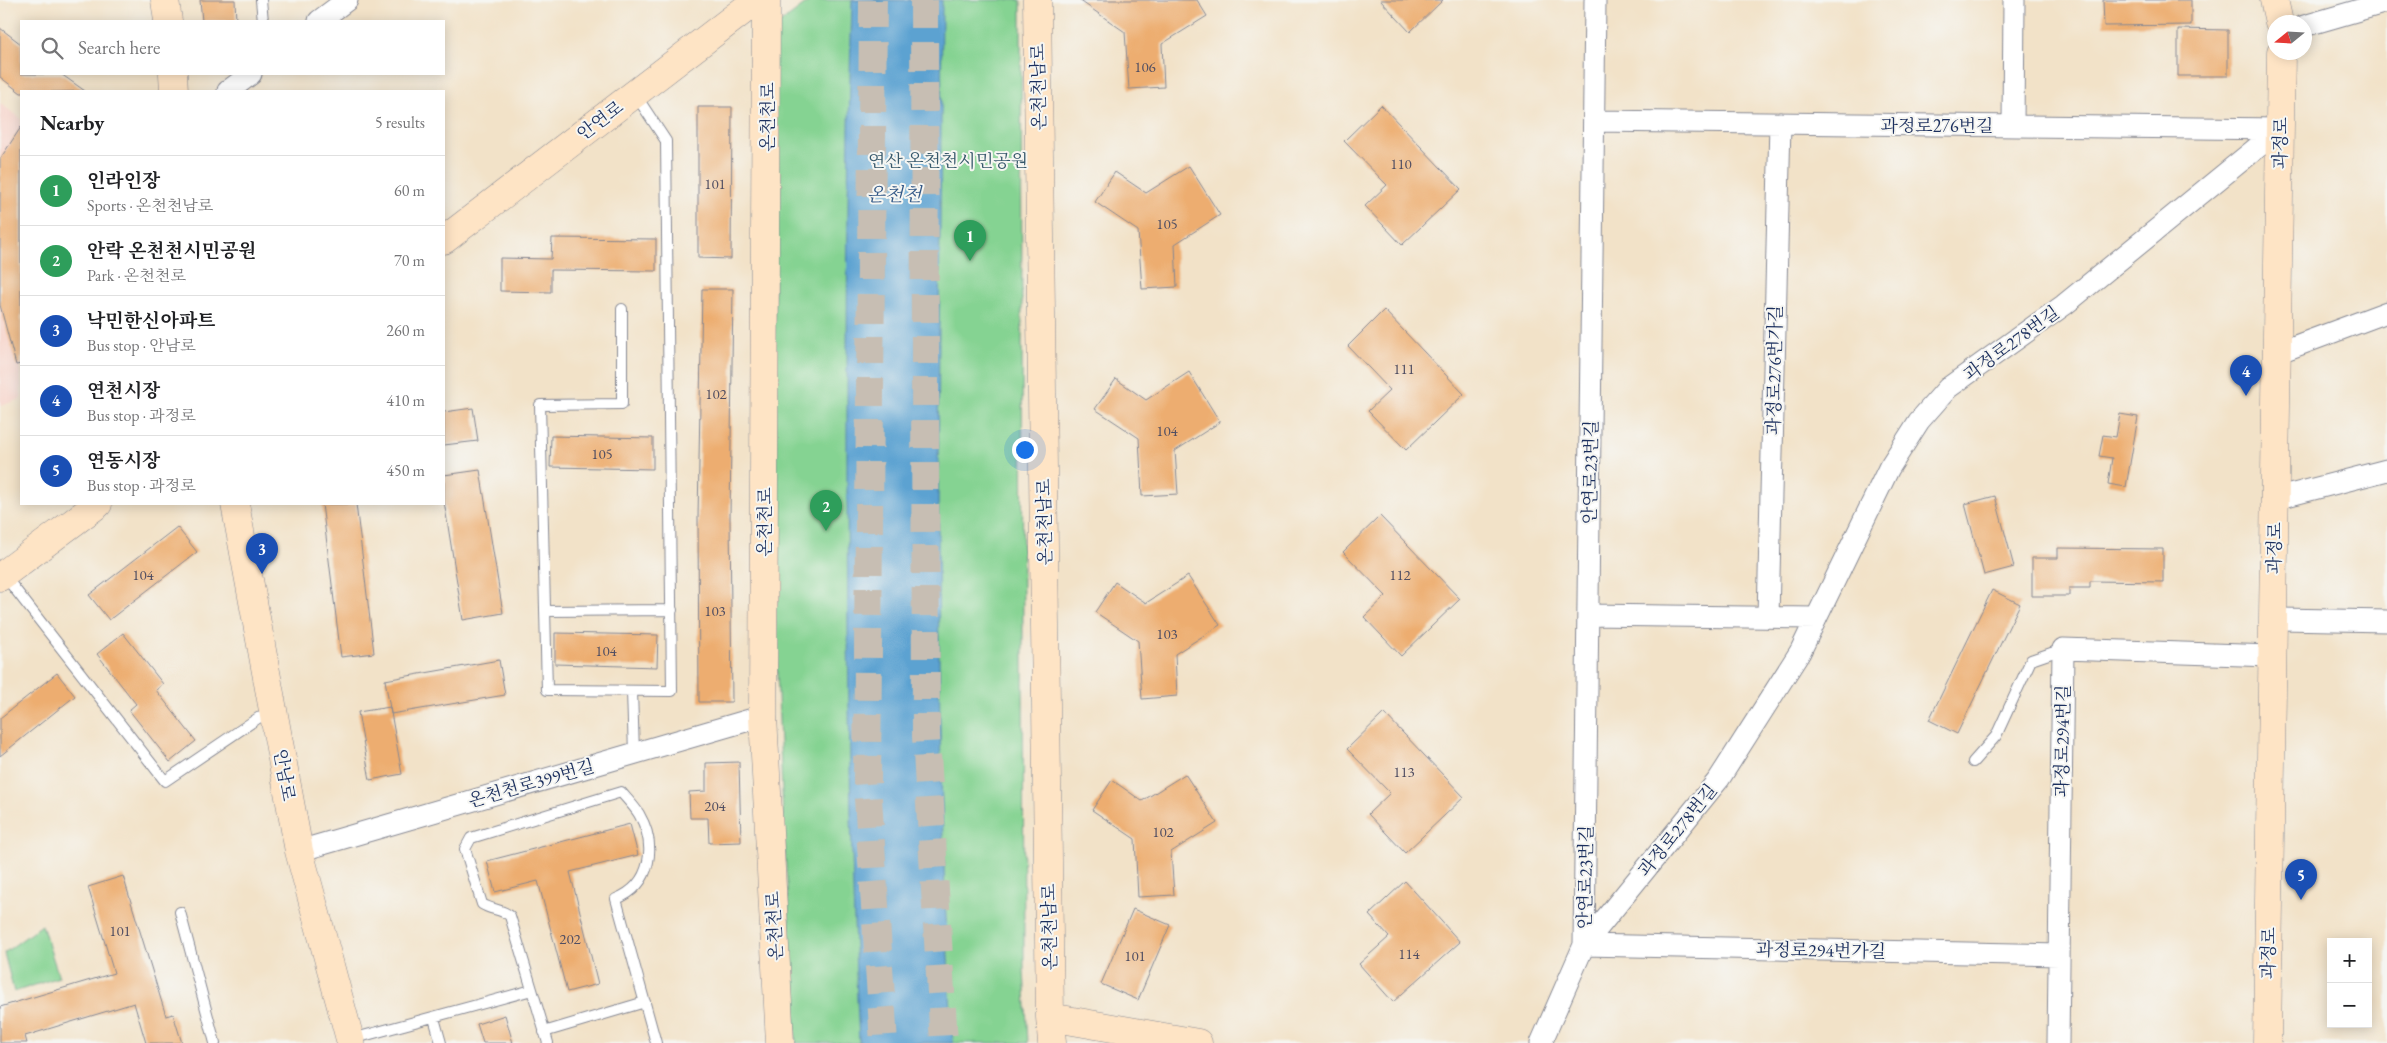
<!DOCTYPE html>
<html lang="en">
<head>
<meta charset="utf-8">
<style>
	:root { --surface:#fff; --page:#f6f6f6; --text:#202124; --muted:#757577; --line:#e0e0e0; --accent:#c8321e }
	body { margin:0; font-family:"EB Garamond","Noto Serif KR",serif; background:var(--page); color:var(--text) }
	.controls { position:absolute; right:15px; bottom:15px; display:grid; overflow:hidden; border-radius:0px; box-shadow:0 2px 12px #0003 }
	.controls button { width:45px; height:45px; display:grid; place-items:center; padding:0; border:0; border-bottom:1px solid var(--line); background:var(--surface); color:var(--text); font:25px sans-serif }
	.compass { position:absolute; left:2267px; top:15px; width:45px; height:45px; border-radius:50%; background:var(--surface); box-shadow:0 2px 12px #0003; rotate:252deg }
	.you { position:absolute; left:1024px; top:449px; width:18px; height:18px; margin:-12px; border:4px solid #fff; border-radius:50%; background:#1a73e8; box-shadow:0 0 0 8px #1a73e833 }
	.badge { display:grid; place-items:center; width:32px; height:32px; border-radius:50%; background:var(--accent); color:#fff; font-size:16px; font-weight:700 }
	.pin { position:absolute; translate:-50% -41px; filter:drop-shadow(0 1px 2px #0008) }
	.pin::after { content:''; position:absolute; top:26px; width:18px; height:15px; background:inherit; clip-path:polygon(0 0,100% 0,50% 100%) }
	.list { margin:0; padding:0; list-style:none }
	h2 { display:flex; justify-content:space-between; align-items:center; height:65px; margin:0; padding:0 20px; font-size:21px }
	h2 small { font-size:16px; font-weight:400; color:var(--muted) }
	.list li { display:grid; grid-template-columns:32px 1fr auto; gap:15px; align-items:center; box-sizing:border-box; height:70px; padding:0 20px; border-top:1px solid var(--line) }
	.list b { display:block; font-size:19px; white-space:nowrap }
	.list p { margin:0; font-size:16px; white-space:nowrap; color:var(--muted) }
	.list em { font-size:16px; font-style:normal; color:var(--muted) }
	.icon { flex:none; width:28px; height:28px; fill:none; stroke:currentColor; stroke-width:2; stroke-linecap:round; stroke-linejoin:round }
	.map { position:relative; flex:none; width:2387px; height:1043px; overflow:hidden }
	.search { position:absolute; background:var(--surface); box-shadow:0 2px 12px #0003; left:20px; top:20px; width:425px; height:55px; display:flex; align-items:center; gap:12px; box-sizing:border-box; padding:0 18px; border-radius:0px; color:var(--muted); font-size:19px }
	.panel { position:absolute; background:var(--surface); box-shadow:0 2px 12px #0003; left:20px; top:90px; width:425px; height:415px; border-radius:0px }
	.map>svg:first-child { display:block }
	.built { fill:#f7d1c7 }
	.green { fill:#85d392; stroke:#508178 }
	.water { fill:#5ba2d1; stroke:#3b6898 }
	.building { fill:#edad6f }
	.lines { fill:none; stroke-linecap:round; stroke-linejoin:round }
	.highway-tunnel { stroke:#c7beb3; stroke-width:28; stroke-dasharray:28 14; stroke-linecap:butt }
	.lane-casing { stroke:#868893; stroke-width:12 }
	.street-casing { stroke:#868893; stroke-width:23 }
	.secondary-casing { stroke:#868893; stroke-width:29 }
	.lane { stroke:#fff; stroke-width:10 }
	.street { stroke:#fff; stroke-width:21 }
	.secondary { stroke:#fee4c5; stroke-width:28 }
	.labels { text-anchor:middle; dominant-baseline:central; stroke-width:4; stroke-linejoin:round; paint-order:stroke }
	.number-label { font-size:15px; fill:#504e62 }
	.street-label { font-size:18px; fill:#1b2f5e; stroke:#f6f6f2 }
	.park-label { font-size:18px; fill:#36586b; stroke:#f6f6f2 }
	.water-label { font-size:19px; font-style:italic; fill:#315786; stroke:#f6f6f2 }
</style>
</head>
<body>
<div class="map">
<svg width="2387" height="1043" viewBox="0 0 2387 1043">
	<rect width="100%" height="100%" fill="#f6f6f2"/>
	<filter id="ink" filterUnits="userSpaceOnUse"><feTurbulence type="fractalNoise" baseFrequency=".02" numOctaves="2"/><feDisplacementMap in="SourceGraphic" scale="10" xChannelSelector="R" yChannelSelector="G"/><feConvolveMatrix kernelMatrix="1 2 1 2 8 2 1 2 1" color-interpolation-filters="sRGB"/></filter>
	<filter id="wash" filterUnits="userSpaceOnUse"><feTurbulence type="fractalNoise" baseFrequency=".0096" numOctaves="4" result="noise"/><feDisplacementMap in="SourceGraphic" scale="20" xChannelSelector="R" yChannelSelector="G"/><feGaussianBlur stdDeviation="1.12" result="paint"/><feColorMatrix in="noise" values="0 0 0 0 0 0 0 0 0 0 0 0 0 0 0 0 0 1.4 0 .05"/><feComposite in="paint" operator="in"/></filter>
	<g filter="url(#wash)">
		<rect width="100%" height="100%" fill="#f2e2c8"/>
		<path class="built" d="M 0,103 L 21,119 L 21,399 L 0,406 Z"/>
		<path class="green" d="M 811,0 L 1021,0 L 1024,970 L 1028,1043 L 796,1043 L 783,816 L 774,599 L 774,28 Z
			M 42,925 L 59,977 L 14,992 L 4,953 Z"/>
		<path class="water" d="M 852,0 L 942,0 C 940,347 930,696 953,1043 L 859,1043 C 850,860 848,676 847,493 C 847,328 847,164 852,0 Z"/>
		<g id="blocks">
			<path class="building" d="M 200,0 L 235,0 L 236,21 L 202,21 Z
				M 1079,0 L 1197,0 L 1207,16 L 1162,44 L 1164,87 L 1129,89 L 1125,32 Z
				M 1380,0 L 1443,0 L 1410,32 Z
				M 2103,0 L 2191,0 L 2191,25 L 2104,26 Z
				M 0,28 L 21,44 L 21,74 L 61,74 L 85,91 L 21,93 L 0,77 Z
				M 2178,29 L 2228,30 L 2228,76 L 2178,76 Z
				M 1381,105 L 1461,189 L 1402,245 L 1365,206 L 1387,185 L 1344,141 Z
				M 698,107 L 732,107 L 731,259 L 698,258 Z
				M 21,127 L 21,364 L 16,365 L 0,305 L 0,159 Z
				M 1189,166 L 1220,215 L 1175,244 L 1177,287 L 1142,289 L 1138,231 L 1095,202 L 1115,172 L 1146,193 Z
				M 552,238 L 656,239 L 656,271 L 551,270 L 551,292 L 500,291 L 500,258 L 551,259 Z
				M 702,289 L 733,289 L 730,518 L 732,702 L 699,702 L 698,518 Z
				M 1384,310 L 1464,394 L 1406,450 L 1368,411 L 1390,390 L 1348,346 Z
				M 1189,372 L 1220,422 L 1175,451 L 1178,494 L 1142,496 L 1139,438 L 1095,409 L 1116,379 L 1146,400 Z
				M 473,408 L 478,441 L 444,445 L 444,412 Z
				M 2120,414 L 2138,417 L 2126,487 L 2108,484 L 2112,458 L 2099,456 L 2103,435 L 2116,437 Z
				M 551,436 L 653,438 L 653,469 L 550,467 Z
				M 480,470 L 503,613 L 463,620 L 444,501 L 444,475 Z
				M 1995,496 L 2014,567 L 1984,575 L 1965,504 Z
				M 322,504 L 356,504 L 374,653 L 341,657 Z
				M 1380,516 L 1460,599 L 1401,656 L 1364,617 L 1386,596 L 1343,552 Z
				M 177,527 L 197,552 L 109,620 L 89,595 Z
				M 2058,548 L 2163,549 L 2163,582 L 2090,581 L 2090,588 L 2069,588 L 2069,596 L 2032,596 L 2032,558 L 2058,558 Z
				M 1188,576 L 1220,625 L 1175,654 L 1177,696 L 1142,699 L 1138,641 L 1095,612 L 1115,582 L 1146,603 Z
				M 1992,590 L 2020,604 L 1957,734 L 1929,720 Z
				M 123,633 L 163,684 L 156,690 L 196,741 L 170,762 L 129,710 L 136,704 L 97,654 Z
				M 555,633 L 658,635 L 657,667 L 555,664 Z
				M 499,660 L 505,695 L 391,714 L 385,680 Z
				M 57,673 L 75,696 L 0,756 L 0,718 Z
				M 390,707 L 402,774 L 370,780 L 358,712 Z
				M 1384,713 L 1464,797 L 1405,853 L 1368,814 L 1390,793 L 1347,749 Z
				M 739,762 L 741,842 L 709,843 L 708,818 L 690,818 L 689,792 L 706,791 L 706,763 Z
				M 1185,774 L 1217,823 L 1171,852 L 1174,895 L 1138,897 L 1135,839 L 1092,810 L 1112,780 L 1142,801 Z
				M 630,824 L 638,855 L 570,872 L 598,984 L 567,992 L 538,881 L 495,892 L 487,861 Z
				M 123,876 L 166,1016 L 173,1014 L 182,1043 L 146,1043 L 134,1003 L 25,1036 L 27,1043 L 0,1043 L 0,1007 L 114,973 L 88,887 Z
				M 1405,881 L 1460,942 L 1393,1002 L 1359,964 L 1389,937 L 1369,915 Z
				M 1133,909 L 1170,925 L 1138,1000 L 1101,984 Z
				M 505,1015 L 513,1043 L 483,1043 L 477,1024 Z"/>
		</g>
	</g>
	<g filter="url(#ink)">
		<use href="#blocks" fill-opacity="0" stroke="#868893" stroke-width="1"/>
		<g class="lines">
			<path class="highway-tunnel" d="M 873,0 L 867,783 L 884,1043
				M 924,0 L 926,736 L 944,1043"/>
			<g class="lane-casing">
				<path id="lane" d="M 261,0 L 263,21
					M 622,309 L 622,404 L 540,405 L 547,690 L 672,691 L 666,141 L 635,94
					M 4,575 L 165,781 L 270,710
					M 545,611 L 672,610
					M 632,691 L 634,753
					M 1973,762 L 1996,736 L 2031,660 L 2063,649
					M 180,912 L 215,1043
					M 434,1018 L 441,1043
					M 544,1032 L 645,1002
					M 352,1039 L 532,990
					M 548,1043 L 510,916 C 502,909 491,910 482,904 L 465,849 L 471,838 L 621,792 C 627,799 634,806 639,814 C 657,845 652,885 616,899 L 656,1043"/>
			</g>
			<g class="street-casing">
				<path id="street" d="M 1595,0 L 1584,945 L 2059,955
					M 319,21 L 347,0
					M 2304,26 L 2387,2
					M 228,91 L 251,74
					M 1594,121 L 2280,129
					M 2013,125 L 2014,0
					M 2277,353 L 2387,312
					M 2275,499 L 2387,470
					M 1588,615 L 1816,618
					M 1768,617 L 1780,123
					M 2273,619 L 2387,621
					M 299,851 L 763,716
					M 1541,1043 L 1584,945 L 1719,779 L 1800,652 L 1889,468 L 1919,421 L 1948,388 L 2064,305 L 2280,129
					M 2058,1043 L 2063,649 L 2272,656"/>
			</g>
			<g class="secondary-casing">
				<path id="secondary" d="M 165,0 L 168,21
					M 766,0 L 763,716 L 780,1043
					M 1037,0 L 1050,1017 L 1052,1043
					M 2274,0 L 2279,22
					M 173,74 L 174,91
					M 444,240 L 757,0
					M 235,504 L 299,851 L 351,1043
					M 0,577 L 98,504
					M 1050,1017 L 1198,1043
					M 2267,1043 L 2281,52"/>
			</g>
			<use href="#lane" class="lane"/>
			<use href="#street" class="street"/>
			<use href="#secondary" class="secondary"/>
		</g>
	</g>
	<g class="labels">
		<g class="number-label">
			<text x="1145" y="66">106</text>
			<text x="1401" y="163">110</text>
			<text x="715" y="183">101</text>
			<text x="1167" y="223">105</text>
			<text x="1404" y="368">111</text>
			<text x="716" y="393">102</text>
			<text x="1167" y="430">104</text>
			<text x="602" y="453">105</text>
			<text x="143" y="574">104</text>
			<text x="1400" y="574">112</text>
			<text x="715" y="610">103</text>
			<text x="1167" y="633">103</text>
			<text x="606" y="650">104</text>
			<text x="1404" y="771">113</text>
			<text x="715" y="805">204</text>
			<text x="1163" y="831">102</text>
			<text x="120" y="930">101</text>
			<text x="570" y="938">202</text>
			<text x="1409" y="953">114</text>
			<text x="1135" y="955">101</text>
		</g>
		<g class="street-label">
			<text transform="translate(1038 87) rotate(-91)">온천천남로</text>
			<text transform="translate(767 117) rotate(-90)">온천천로</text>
			<text transform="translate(600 120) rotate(-37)">안연로</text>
			<text x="1937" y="125">과정로276번길</text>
			<text transform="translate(2280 143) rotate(-89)">과정로</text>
			<text transform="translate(2011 343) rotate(-36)">과정로278번길</text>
			<text transform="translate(1774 370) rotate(-89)">과정로276번가길</text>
			<text transform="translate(1590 472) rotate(-89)">안연로23번길</text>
			<text transform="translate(764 522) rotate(-90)">온천천로</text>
			<text transform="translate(1044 522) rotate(-91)">온천천남로</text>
			<text transform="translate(2274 548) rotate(-89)">과정로</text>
			<text transform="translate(2062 741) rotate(-89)">과정로294번길</text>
			<text transform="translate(285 775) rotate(80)">안남로</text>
			<text transform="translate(531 783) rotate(-16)">온천천로399번길</text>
			<text transform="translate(1677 830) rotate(-51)">과정로278번길</text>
			<text transform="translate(1585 877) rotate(-89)">안연로23번길</text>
			<text transform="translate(774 926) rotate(-93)">온천천로</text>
			<text transform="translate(1049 927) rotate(-91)">온천천남로</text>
			<text transform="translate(1821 950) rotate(1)">과정로294번가길</text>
			<text transform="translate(2268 953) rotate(-89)">과정로</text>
		</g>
		<g class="park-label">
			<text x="948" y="160">연산 온천천시민공원</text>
		</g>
		<g class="water-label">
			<text x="894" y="194">온천천</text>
		</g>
	</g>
</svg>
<div class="controls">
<button>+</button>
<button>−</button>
</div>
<svg class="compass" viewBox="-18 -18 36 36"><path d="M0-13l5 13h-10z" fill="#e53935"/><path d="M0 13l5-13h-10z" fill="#757577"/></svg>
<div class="you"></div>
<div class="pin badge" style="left:970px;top:261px;background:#2e9e5b">1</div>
<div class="pin badge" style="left:826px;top:531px;background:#2e9e5b">2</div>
<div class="pin badge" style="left:262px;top:574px;background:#1a4fb4">3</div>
<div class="pin badge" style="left:2246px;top:396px;background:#1a4fb4">4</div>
<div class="pin badge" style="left:2301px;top:900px;background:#1a4fb4">5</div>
<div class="search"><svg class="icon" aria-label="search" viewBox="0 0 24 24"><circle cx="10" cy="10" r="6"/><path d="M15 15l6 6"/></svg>Search here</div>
<section class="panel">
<h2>Nearby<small>5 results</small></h2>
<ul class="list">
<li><span class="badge" style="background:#2e9e5b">1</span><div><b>인라인장</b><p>Sports · 온천천남로</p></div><em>60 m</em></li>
<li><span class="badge" style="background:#2e9e5b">2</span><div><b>안락 온천천시민공원</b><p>Park · 온천천로</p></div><em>70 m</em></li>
<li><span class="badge" style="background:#1a4fb4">3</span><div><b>낙민한신아파트</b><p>Bus stop · 안남로</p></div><em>260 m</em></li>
<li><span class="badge" style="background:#1a4fb4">4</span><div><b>연천시장</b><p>Bus stop · 과정로</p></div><em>410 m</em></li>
<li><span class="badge" style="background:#1a4fb4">5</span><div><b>연동시장</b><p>Bus stop · 과정로</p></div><em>450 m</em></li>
</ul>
</section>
</div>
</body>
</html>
